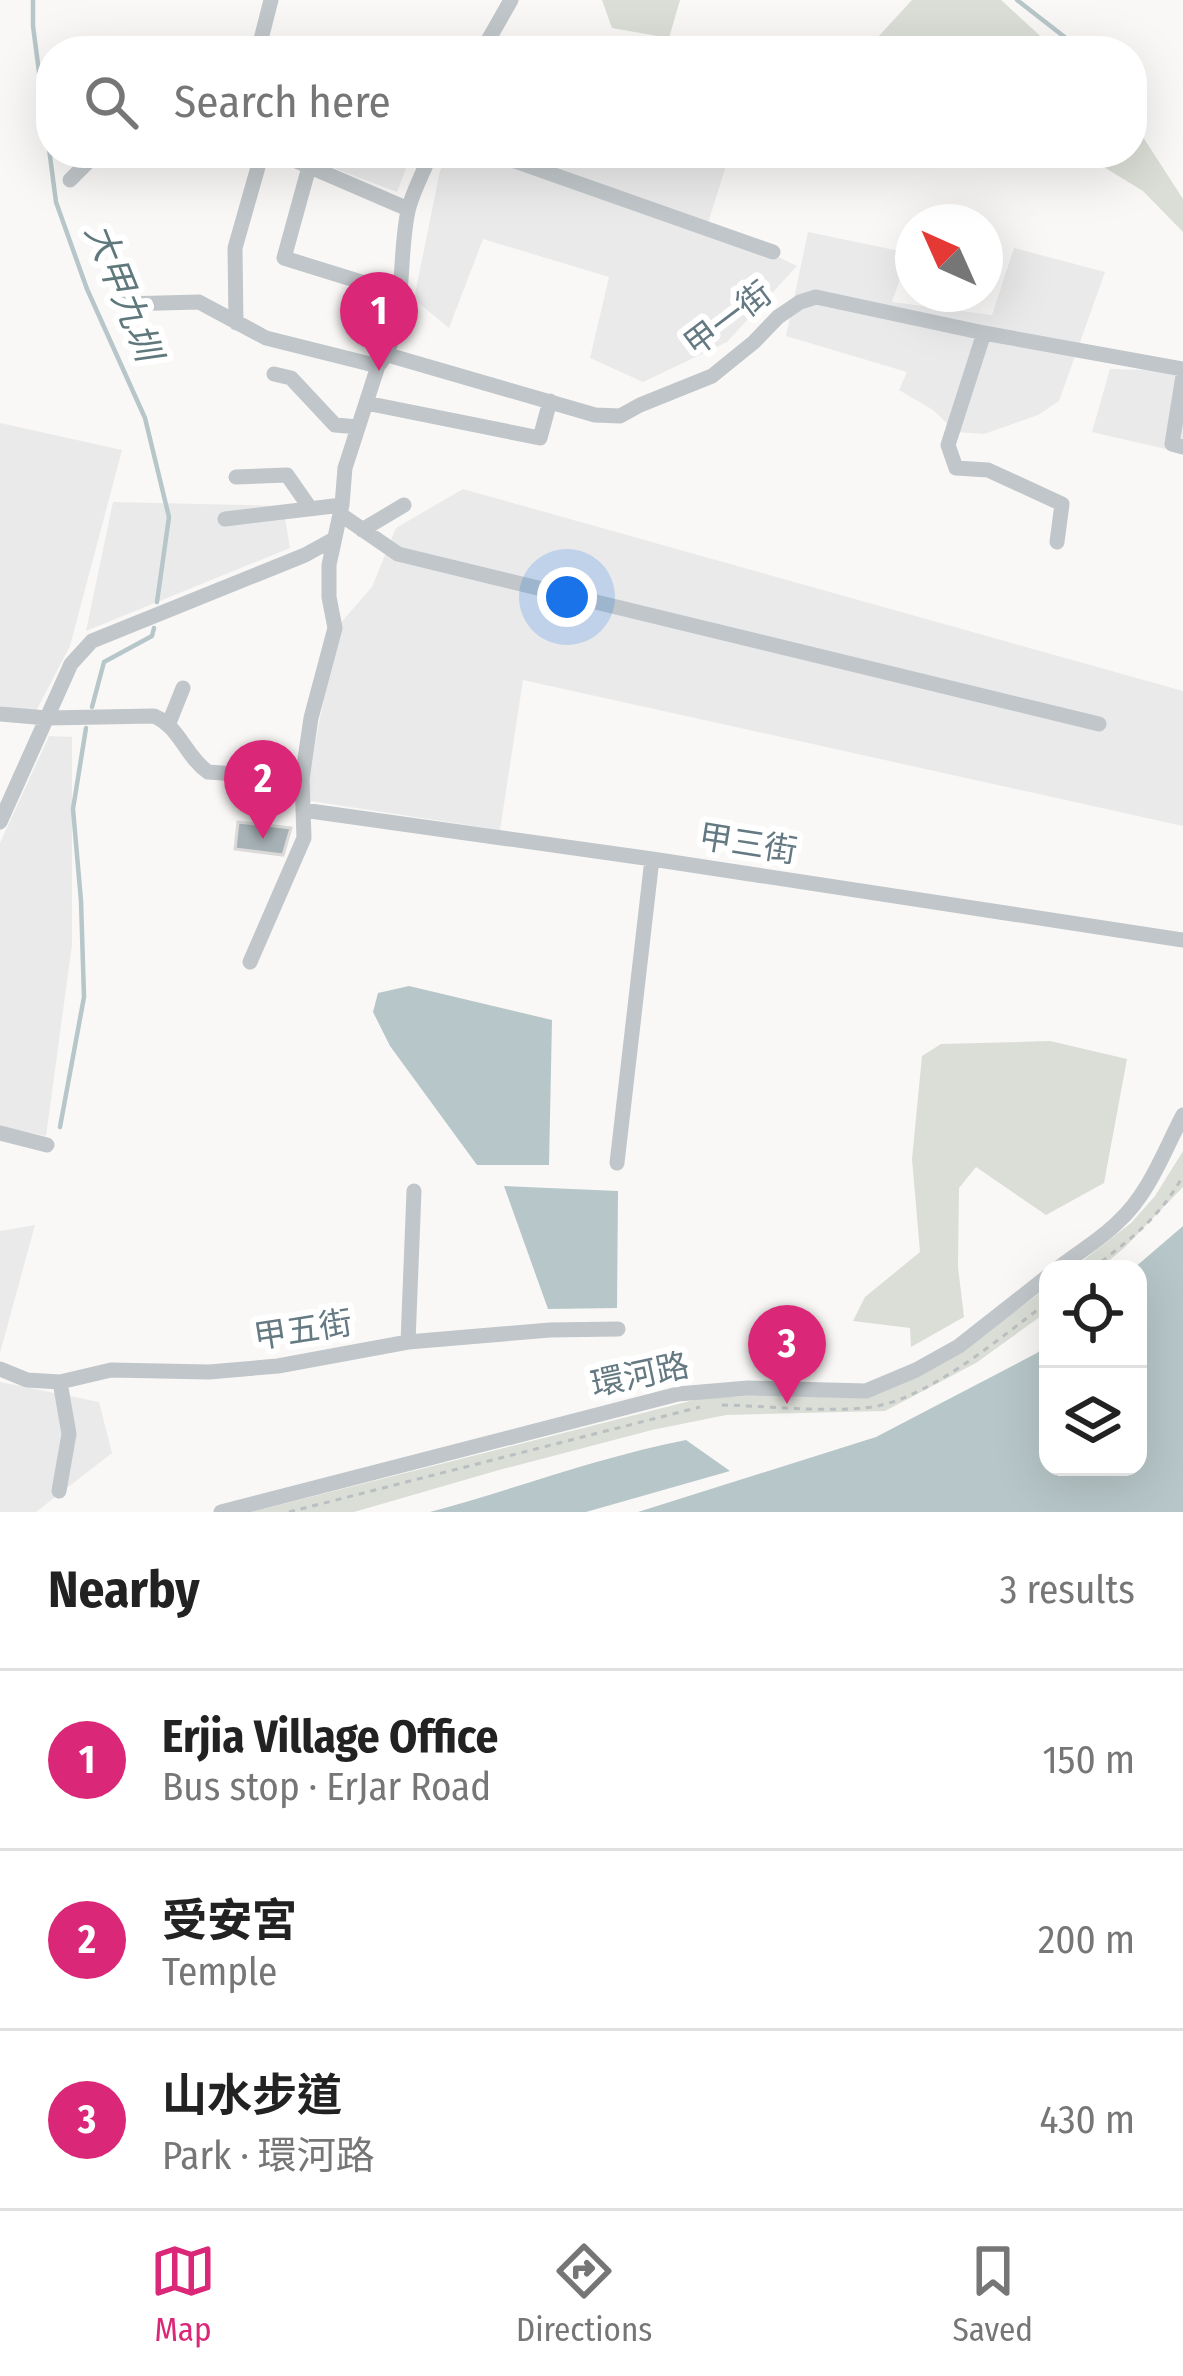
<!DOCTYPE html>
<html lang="en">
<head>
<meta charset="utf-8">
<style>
	:root { --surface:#fff; --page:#f6f6f6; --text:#222; --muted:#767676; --line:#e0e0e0; --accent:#db2777 }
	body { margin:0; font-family:"Fira Sans Condensed","Noto Sans TC",sans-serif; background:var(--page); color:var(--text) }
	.controls { position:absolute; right:36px; bottom:36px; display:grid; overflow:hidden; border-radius:24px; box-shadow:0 12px 48px #0002 }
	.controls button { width:108px; height:108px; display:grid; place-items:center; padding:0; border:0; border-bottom:3px solid var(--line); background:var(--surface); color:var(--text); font:60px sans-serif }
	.compass { position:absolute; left:895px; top:204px; width:108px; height:108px; border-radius:50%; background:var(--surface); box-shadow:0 12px 48px #0002; rotate:315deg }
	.you { position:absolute; left:567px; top:597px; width:42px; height:42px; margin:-30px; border:9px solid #fff; border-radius:50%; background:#1a73e8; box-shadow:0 0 0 18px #1a73e833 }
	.badge { display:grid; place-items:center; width:78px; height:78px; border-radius:50%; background:var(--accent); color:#fff; font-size:39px; font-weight:700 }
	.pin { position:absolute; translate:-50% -99px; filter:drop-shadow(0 3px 6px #0008) }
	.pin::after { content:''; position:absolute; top:63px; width:42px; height:36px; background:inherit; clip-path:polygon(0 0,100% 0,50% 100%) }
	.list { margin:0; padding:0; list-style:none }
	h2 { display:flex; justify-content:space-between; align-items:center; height:156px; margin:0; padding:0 48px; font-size:51px }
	h2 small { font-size:39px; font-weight:400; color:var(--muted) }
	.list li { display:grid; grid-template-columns:78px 1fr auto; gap:36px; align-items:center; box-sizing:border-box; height:180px; padding:0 48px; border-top:3px solid var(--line) }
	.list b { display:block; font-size:45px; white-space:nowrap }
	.list p { margin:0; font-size:39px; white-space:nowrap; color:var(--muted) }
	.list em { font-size:39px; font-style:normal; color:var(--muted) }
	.icon { flex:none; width:66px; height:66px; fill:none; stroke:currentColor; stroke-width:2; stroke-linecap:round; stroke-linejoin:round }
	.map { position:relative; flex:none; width:1183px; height:1512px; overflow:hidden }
	.search { position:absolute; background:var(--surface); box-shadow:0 12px 48px #0002; left:36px; right:36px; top:36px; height:132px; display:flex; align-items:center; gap:30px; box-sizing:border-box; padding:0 42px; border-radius:48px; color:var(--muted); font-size:45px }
	.sheet { height:696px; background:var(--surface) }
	nav { display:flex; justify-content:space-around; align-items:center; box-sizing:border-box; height:168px; border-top:3px solid var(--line); background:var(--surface); font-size:33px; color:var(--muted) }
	nav a { display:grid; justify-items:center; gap:6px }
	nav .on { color:var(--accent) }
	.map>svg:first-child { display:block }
	.built { fill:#eaeaea }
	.green { fill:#daded6 }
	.water { fill:#b7c6c8 }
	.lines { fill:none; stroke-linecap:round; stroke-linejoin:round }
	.stream { stroke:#b7c6c8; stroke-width:4.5 }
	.building { fill:#a7b2b6; stroke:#dbdad9; stroke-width:3 }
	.path { stroke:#babfc1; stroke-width:3; stroke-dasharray:6 6; stroke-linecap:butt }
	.minor { stroke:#c0c6c9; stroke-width:15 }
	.labels { text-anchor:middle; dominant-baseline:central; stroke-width:12; stroke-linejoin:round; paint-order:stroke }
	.street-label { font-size:33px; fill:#647981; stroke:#fff }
	.water-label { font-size:36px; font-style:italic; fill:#5f787b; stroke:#fff }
</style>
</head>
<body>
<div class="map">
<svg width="1183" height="1512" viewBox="0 0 1183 1512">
	<rect width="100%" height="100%" fill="#f9f8f6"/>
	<path class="built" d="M 294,153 L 412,153 L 397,192 Z
		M 451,153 L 730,153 L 708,223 L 797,266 L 727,342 L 643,382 L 590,358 L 609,277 L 483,239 L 449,328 L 414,299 L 440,171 Z
		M 808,232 L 909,253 L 892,302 L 992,315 L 1014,248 L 1105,272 L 1059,401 L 1038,415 L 984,434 L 956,432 L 933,410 L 899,390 L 907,372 L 786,336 Z
		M 1110,369 L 1183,371 L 1183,453 L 1092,432 Z
		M 0,423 L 122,450 L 70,646 L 35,713 L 0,706 Z
		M 463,489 L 1183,691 L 1183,826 L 523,680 L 500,830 L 304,800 L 338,626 L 372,587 L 396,528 Z
		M 113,502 L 283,506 L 290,548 L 86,631 Z
		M 49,736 L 72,737 L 72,945 L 46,1136 L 0,1127 L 0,843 Z
		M 35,1225 L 0,1353 L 0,1231 Z
		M 0,1382 L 99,1402 L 112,1453 L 36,1512 L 0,1512 Z"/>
	<path class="green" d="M 602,0 L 680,0 L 669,38 L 612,28 Z
		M 912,0 L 1001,0 L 1048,43 L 1070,51 L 865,51 Z
		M 1132,120 L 1183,199 L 1183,232 L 1143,191 L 1081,153 L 1132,153 Z
		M 1050,1041 L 1127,1059 L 1104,1183 L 1046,1215 L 976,1167 L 959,1188 L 958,1267 L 964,1317 L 911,1347 L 910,1328 L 853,1321 L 865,1297 L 920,1252 L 912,1159 L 922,1056 L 941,1044 Z
		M 1183,1151 L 1183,1187 L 1124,1248 L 1099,1269 L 1072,1269 L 1131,1223 L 1155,1196 Z
		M 1048,1287 L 1048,1311 L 976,1363 L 885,1411 L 726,1415 L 652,1430 L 499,1470 L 354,1512 L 251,1512 L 702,1398 L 882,1390 L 945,1362 Z"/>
	<path class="water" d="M 409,986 L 552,1020 L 549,1165 L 477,1165 L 390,1046 L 373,1012 L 378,993 Z
		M 504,1186 L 618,1191 L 617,1308 L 548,1309 Z
		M 1183,1226 L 1183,1512 L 638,1512 L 876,1437 L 1037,1353 L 1048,1343 L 1048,1467 L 1138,1467 L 1138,1269 L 1133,1269 Z
		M 686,1440 L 730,1471 L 586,1512 L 430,1512 C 515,1489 599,1457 686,1440 Z"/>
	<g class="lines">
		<path class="stream" d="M 33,0 L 33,26 L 56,202 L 87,289 L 145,418 L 169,517 L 157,602
			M 1017,0 L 1071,42
			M 92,707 L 104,662 L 152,636 L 154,628
			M 60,1127 L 84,997 L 81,901 L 73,809 L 86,728"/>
	</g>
	<path class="building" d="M 238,822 L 291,828 L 283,855 L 235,849 Z"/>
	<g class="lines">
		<path class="path" d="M 1092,1269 C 1130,1239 1158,1220 1183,1176
			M 722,1405 C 768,1406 816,1412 863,1408 C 924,1404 999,1338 1048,1302
			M 289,1512 L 700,1407"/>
		<path class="minor" d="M 258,51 L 271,0
			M 482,51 L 511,0
			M 278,153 L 408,209
			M 492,153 L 773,252
			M 309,167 L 284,258 L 400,294
			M 70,180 L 97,153
			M 123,304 L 199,302 L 266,338 L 378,366
			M 236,323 L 235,248 L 262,153
			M 984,333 L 948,445 L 956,468 L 988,470 L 1062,504 L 1057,542
			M 388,355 L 595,415 L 620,416 L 640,405 L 712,376 L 754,342 L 778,317 L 800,302 L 816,297 L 984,333 L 1183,369
			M 274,374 L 291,378 L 335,425 L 358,427
			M 1183,376 L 1172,444 L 1183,447
			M 366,403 L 540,438 L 550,401
			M 236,477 L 287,475 L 310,508
			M 340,514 L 398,554 L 1099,724
			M 225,519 L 342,505
			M 362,530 L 404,505
			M 0,714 L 47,718 L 154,716 C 180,727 185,756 208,772 L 302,779
			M 169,723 L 183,688
			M 303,810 L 652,859 L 1183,940
			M 0,822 L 71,664 L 92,641 L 305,555 L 334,539
			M 250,962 L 304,838 L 302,779 L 311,718 L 335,628 L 329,597 L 329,565 L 342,505 L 345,468 L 378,366 C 408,333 397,250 409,207 C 414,189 424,171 431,153
			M 0,1133 L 47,1145
			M 617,1163 L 652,859
			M 1057,1269 C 1077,1253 1100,1240 1118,1222 C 1149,1194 1164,1151 1183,1115
			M 408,1342 L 414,1191
			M 0,1369 L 27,1380 L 60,1382 L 111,1370 L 209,1372 L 278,1366 L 408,1342 L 550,1330 L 618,1329
			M 59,1491 L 69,1434 L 60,1382
			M 221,1512 L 678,1394 L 748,1388 L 866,1391 L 916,1370 L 959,1346 L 1048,1276"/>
	</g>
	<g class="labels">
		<g class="street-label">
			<text transform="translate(728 319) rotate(-37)">甲一街</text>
			<text transform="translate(748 844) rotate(9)">甲三街</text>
			<text transform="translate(303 1330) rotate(-9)">甲五街</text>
			<text transform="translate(640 1375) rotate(-12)">環河路</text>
		</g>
		<g class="water-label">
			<text transform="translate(123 292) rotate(68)">大甲九圳</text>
		</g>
	</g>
</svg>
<div class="controls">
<button><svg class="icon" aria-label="locate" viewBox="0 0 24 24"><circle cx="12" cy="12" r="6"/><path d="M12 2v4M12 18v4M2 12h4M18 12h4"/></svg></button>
<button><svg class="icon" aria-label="layers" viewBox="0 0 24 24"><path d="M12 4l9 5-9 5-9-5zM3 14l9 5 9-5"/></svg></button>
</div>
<svg class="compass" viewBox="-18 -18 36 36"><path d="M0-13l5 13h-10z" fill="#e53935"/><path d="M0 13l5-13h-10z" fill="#767676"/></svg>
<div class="you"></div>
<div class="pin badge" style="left:379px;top:371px">1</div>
<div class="pin badge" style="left:263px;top:839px">2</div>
<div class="pin badge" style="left:787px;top:1404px">3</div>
<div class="search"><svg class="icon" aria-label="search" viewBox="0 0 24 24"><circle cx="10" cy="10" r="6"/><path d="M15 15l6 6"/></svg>Search here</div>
</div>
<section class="sheet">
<h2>Nearby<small>3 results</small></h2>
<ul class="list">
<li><span class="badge">1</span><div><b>Erjia Village Office</b><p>Bus stop · ErJar Road</p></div><em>150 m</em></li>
<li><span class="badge">2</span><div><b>受安宮</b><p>Temple</p></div><em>200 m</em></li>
<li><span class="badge">3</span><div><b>山水步道</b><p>Park · 環河路</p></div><em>430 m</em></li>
</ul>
</section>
<nav>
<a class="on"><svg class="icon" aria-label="map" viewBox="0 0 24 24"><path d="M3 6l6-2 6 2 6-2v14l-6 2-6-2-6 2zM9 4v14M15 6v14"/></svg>Map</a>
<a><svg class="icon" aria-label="directions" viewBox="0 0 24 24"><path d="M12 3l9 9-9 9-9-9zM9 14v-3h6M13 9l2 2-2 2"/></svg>Directions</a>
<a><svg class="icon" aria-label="saved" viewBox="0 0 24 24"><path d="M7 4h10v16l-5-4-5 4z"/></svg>Saved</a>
</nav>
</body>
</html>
